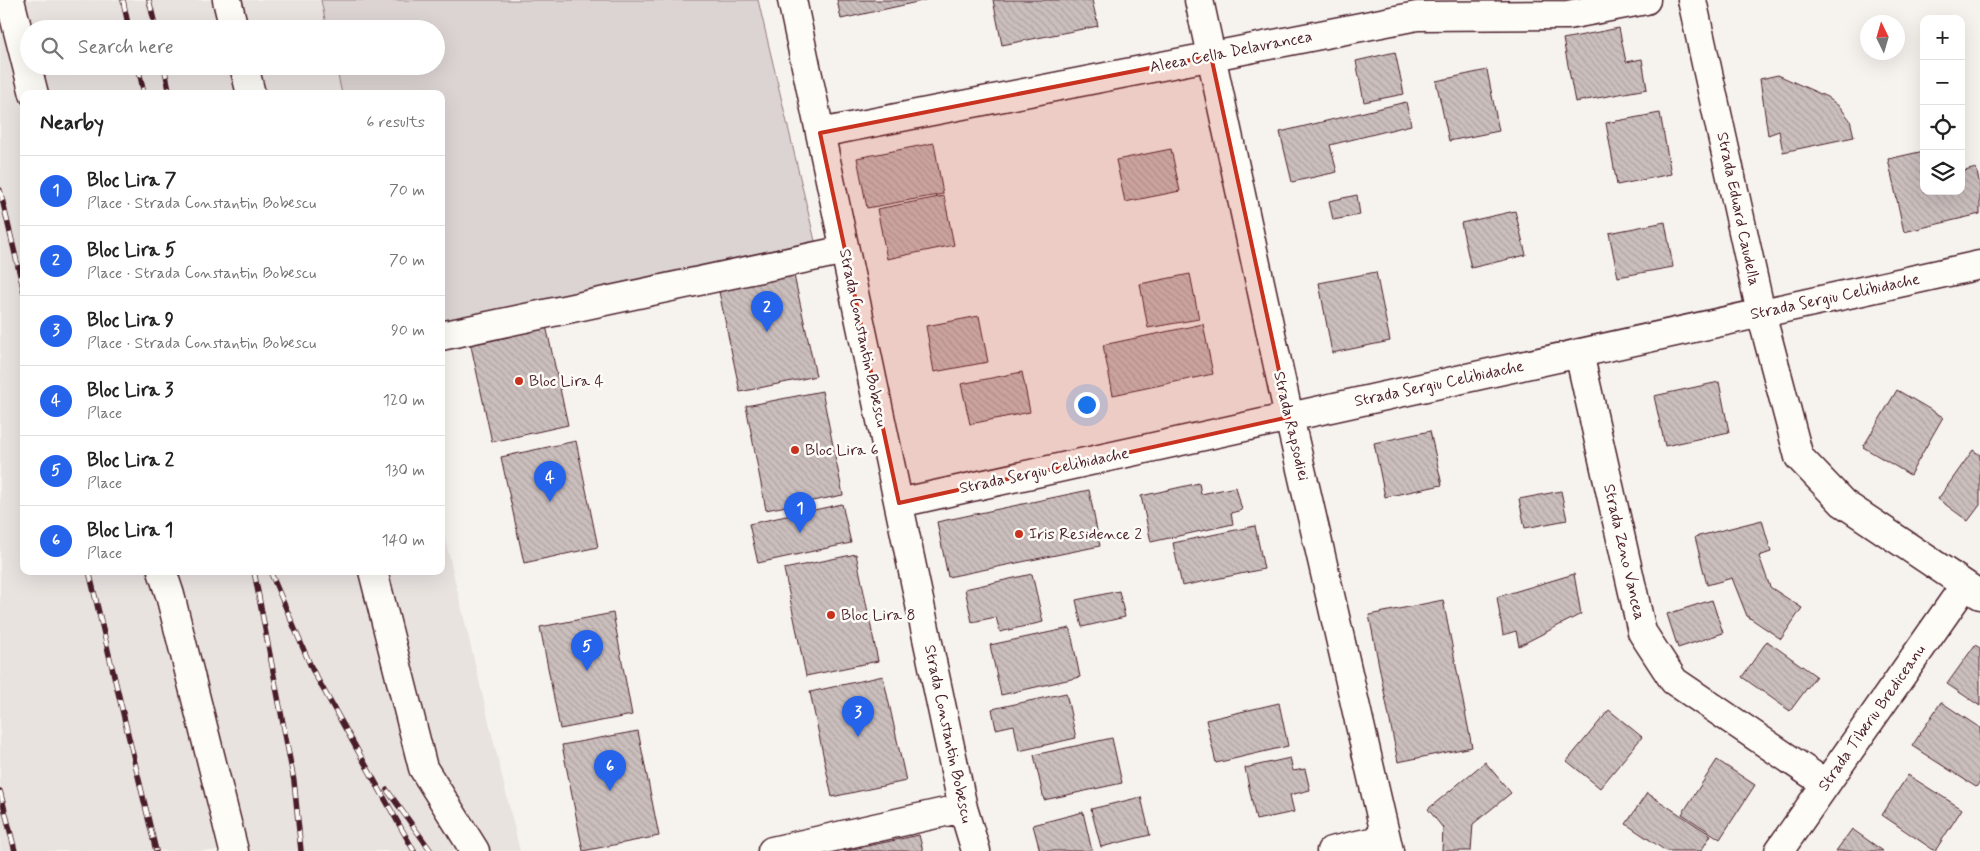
<!DOCTYPE html>
<html lang="en">
<head>
<meta charset="utf-8">
<style>
	:root { --surface:#fff; --page:#f2f2f2; --text:#222; --muted:#767676; --line:#e0e0e0; --accent:#2563eb }
	body { margin:0; font-family:Mynerve,sans-serif; background:var(--page); color:var(--text) }
	.controls { position:absolute; right:15px; top:15px; display:grid; overflow:hidden; border-radius:10px; box-shadow:0 5px 20px #0002 }
	.controls button { width:45px; height:45px; display:grid; place-items:center; padding:0; border:0; border-bottom:1px solid var(--line); background:var(--surface); color:var(--text); font:25px sans-serif }
	.compass { position:absolute; left:1860px; top:15px; width:45px; height:45px; border-radius:50%; background:var(--surface); box-shadow:0 5px 20px #0002; rotate:355deg }
	.you { position:absolute; left:1086px; top:404px; width:18px; height:18px; margin:-12px; border:4px solid #fff; border-radius:50%; background:#1a73e8; box-shadow:0 0 0 8px #1a73e833 }
	.badge { display:grid; place-items:center; width:32px; height:32px; border-radius:50%; background:var(--accent); color:#fff; font-size:16px; font-weight:700 }
	.pin { position:absolute; translate:-50% -41px; filter:drop-shadow(0 1px 2px #0008) }
	.pin::after { content:''; position:absolute; top:26px; width:18px; height:15px; background:inherit; clip-path:polygon(0 0,100% 0,50% 100%) }
	.list { margin:0; padding:0; list-style:none }
	h2 { display:flex; justify-content:space-between; align-items:center; height:65px; margin:0; padding:0 20px; font-size:21px }
	h2 small { font-size:16px; font-weight:400; color:var(--muted) }
	.list li { display:grid; grid-template-columns:32px 1fr auto; gap:15px; align-items:center; box-sizing:border-box; height:70px; padding:0 20px; border-top:1px solid var(--line) }
	.list b { display:block; font-size:19px; white-space:nowrap }
	.list p { margin:0; font-size:16px; white-space:nowrap; color:var(--muted) }
	.list em { font-size:16px; font-style:normal; color:var(--muted) }
	.icon { flex:none; width:28px; height:28px; fill:none; stroke:currentColor; stroke-width:2; stroke-linecap:round; stroke-linejoin:round }
	.map { position:relative; flex:none; width:1980px; height:851px; overflow:hidden }
	.search { position:absolute; background:var(--surface); box-shadow:0 5px 20px #0002; left:20px; top:20px; width:425px; height:55px; display:flex; align-items:center; gap:12px; box-sizing:border-box; padding:0 18px; border-radius:28px; color:var(--muted); font-size:19px }
	.panel { position:absolute; background:var(--surface); box-shadow:0 5px 20px #0002; left:20px; top:90px; width:425px; height:485px; border-radius:10px }
	.map>svg:first-child { display:block }
	.built { fill:#e9e3e0 }
	.green { fill:#dcd4d2; stroke:#937a7e }
	.building { fill:url(#building-back-hatch); stroke:#4a1f2b }
	.lines { fill:none; stroke-linecap:round; stroke-linejoin:round }
	.minor-casing { stroke:#4a1f2b; stroke-width:31 }
	.minor { stroke:#fdfcf7; stroke-width:28 }
	.rail-casing { stroke:#4a1f2b; stroke-width:5.5 }
	.rail { stroke:#fdfcf7; stroke-width:4; stroke-dasharray:11; stroke-linecap:butt }
	.marked { fill:#c8321e; fill-opacity:0.2; stroke:#c8321e; stroke-width:4; stroke-linejoin:round }
	.poi-dot { fill:#c8321e; stroke:#fdfcf7; stroke-width:2 }
	.labels { text-anchor:middle; dominant-baseline:central; stroke-width:5; stroke-linejoin:round; paint-order:stroke }
	.street-label { font-size:16px; fill:#4a1f2b; stroke:#fdfcf7 }
	.poi-label { font-size:16px; fill:#4a1f2b; stroke:#fdfcf7; text-anchor:start }
</style>
</head>
<body>
<div class="map">
<svg width="1980" height="851" viewBox="0 0 1980 851">
	<defs>
		<pattern id="building-back-hatch" width="6" height="6" patternUnits="userSpaceOnUse" patternTransform="scale(1.25)"><rect width="6" height="6" fill="#cbbfbe"/><path d="M-1 5l2 2M0 0l6 6M5-1l2 2" fill="none" stroke="#b0a4a3"/></pattern>
	</defs>
	<rect width="100%" height="100%" fill="#f6f3ef"/>
	<filter id="ink" filterUnits="userSpaceOnUse"><feTurbulence type="fractalNoise" baseFrequency=".02" numOctaves="2"/><feDisplacementMap in="SourceGraphic" scale="10" xChannelSelector="R" yChannelSelector="G"/><feConvolveMatrix kernelMatrix="1 2 1 2 8 2 1 2 1" color-interpolation-filters="sRGB"/></filter>
	<g filter="url(#ink)">
		<path class="built" d="M 0,0 L 321,0 L 327,29 L 29,29 L 29,66 L 336,66 L 342,94 L 24,94 L 24,571 L 441,571 L 441,522 L 520,851 L 0,851 Z"/>
		<path class="green" d="M 321,0 L 758,0 L 815,241 L 441,323 L 441,94 L 342,94 L 336,66 L 436,66 L 436,29 L 327,29 Z"/>
		<path class="building" d="M 837,0 L 926,0 L 841,19 Z
			M 993,0 L 1092,0 L 1098,26 L 1002,45 Z
			M 1619,28 L 1626,62 L 1642,59 L 1647,89 L 1575,102 L 1563,39 Z
			M 1395,52 L 1404,94 L 1364,102 L 1356,61 Z
			M 1487,70 L 1499,131 L 1449,141 L 1436,81 Z
			M 1778,75 L 1827,97 L 1840,107 L 1850,120 L 1854,137 L 1783,152 L 1779,131 L 1768,135 L 1760,79 Z
			M 1406,102 L 1411,125 L 1330,145 L 1337,172 L 1292,182 L 1280,132 Z
			M 1660,113 L 1671,174 L 1617,185 L 1606,123 Z
			M 934,143 L 943,194 L 867,208 L 857,158 Z
			M 1171,149 L 1180,191 L 1125,202 L 1116,160 Z
			M 1924,151 L 1924,191 L 1961,191 L 1961,172 L 1976,168 L 1980,185 L 1980,214 L 1904,232 L 1888,159 Z
			M 1357,195 L 1360,215 L 1333,220 L 1329,201 Z
			M 944,196 L 954,245 L 887,259 L 877,209 Z
			M 1515,211 L 1526,255 L 1471,268 L 1461,223 Z
			M 1665,222 L 1673,267 L 1618,277 L 1609,233 Z
			M 793,271 L 816,376 L 740,392 L 718,287 Z
			M 1376,272 L 1390,341 L 1332,353 L 1319,283 Z
			M 1190,274 L 1199,319 L 1148,328 L 1140,284 Z
			M 979,316 L 988,362 L 934,372 L 926,326 Z
			M 545,321 L 568,425 L 492,442 L 469,337 Z
			M 1203,324 L 1213,374 L 1113,395 L 1103,345 Z
			M 1022,372 L 1030,412 L 970,424 L 961,384 Z
			M 1719,382 L 1729,432 L 1665,446 L 1654,396 Z
			M 1897,390 L 1943,417 L 1910,475 L 1863,447 Z
			M 822,391 L 843,495 L 766,510 L 746,406 Z
			M 1430,431 L 1442,485 L 1385,497 L 1374,443 Z
			M 576,441 L 598,547 L 524,563 L 501,457 Z
			M 1973,450 L 1980,455 L 1980,505 L 1968,521 L 1938,499 Z
			M 1199,483 L 1201,494 L 1236,487 L 1242,510 L 1231,513 L 1233,524 L 1151,542 L 1141,496 Z
			M 1089,490 L 1100,546 L 948,577 L 937,522 Z
			M 1561,491 L 1567,520 L 1525,528 L 1519,499 Z
			M 842,504 L 851,543 L 758,563 L 749,524 Z
			M 1762,520 L 1771,552 L 1759,556 L 1770,587 L 1802,608 L 1781,639 L 1747,616 L 1732,578 L 1707,585 L 1695,537 Z
			M 1255,526 L 1264,569 L 1182,586 L 1173,543 Z
			M 856,554 L 878,661 L 806,676 L 784,569 Z
			M 1032,574 L 1043,622 L 1000,632 L 996,617 L 972,622 L 965,589 Z
			M 1574,574 L 1581,614 L 1519,646 L 1516,631 L 1503,635 L 1497,597 Z
			M 1119,591 L 1125,617 L 1082,627 L 1076,600 Z
			M 1443,600 L 1472,747 L 1398,762 L 1369,615 Z
			M 1712,600 L 1723,633 L 1678,648 L 1667,614 Z
			M 613,613 L 632,715 L 560,729 L 540,627 Z
			M 1070,628 L 1080,677 L 1001,695 L 990,645 Z
			M 1767,641 L 1816,676 L 1790,711 L 1742,677 Z
			M 1975,645 L 1980,648 L 1980,706 L 1947,684 Z
			M 883,676 L 906,781 L 832,797 L 810,692 Z
			M 1066,693 L 1076,738 L 1019,751 L 1014,725 L 996,729 L 992,709 Z
			M 1941,702 L 1980,728 L 1980,782 L 1976,787 L 1912,746 Z
			M 1279,703 L 1288,746 L 1216,763 L 1206,720 Z
			M 1609,710 L 1642,737 L 1600,788 L 1567,761 Z
			M 638,731 L 659,836 L 583,851 L 562,745 Z
			M 1112,738 L 1122,783 L 1044,800 L 1034,755 Z
			M 1290,758 L 1293,771 L 1305,769 L 1310,790 L 1290,795 L 1294,812 L 1256,820 L 1245,768 Z
			M 1717,760 L 1755,785 L 1720,839 L 1682,814 Z
			M 1485,762 L 1511,793 L 1473,824 L 1471,851 L 1442,851 L 1443,828 L 1428,809 Z
			M 1908,775 L 1962,809 L 1935,851 L 1882,815 Z
			M 1647,793 L 1711,835 L 1701,851 L 1666,851 L 1626,824 Z
			M 1141,797 L 1150,835 L 1101,847 L 1091,809 Z
			M 1083,812 L 1092,851 L 1040,851 L 1033,825 Z
			M 1852,829 L 1883,851 L 1836,851 Z
			M 919,835 L 923,851 L 844,851 Z"/>
		<g class="lines">
			<g class="minor-casing">
				<path id="minor" d="M 10,0 L 34,94
					M 227,0 L 234,29
					M 792,0 L 963,808 L 976,851
					M 1199,0 L 1289,417 L 1389,851
					M 1692,0 L 1761,313 L 1799,457 L 1843,503 L 1980,595
					M 244,66 L 251,94
					M 820,133 L 1417,16 L 1568,15 L 1646,0
					M 441,336 L 845,250
					M 1579,353 L 1642,632 L 1674,681 L 1826,784
					M 899,503 L 1980,265
					M 162,571 L 170,595 L 234,851
					M 373,571 L 423,768 L 475,851
					M 772,851 L 963,808
					M 1331,851 L 1384,839
					M 1779,851 L 1965,585"/>
			</g>
			<use href="#minor" class="minor"/>
			<g class="rail-casing">
				<path id="rail" d="M 123,0 L 129,29
					M 149,0 L 156,29
					M 138,66 L 144,94
					M 164,66 L 170,94
					M 0,190 L 24,292
					M 89,571 L 156,851
					M 254,571 L 294,781 L 301,851
					M 270,571 L 312,669 L 414,851
					M 387,790 L 431,851
					M 0,791 L 15,851"/>
			</g>
			<use href="#rail" class="rail"/>
		</g>
	</g>
	<path class="marked" d="M 1211,56 L 1289,417 L 899,503 L 820,133 Z"/>
	<g class="poi-dot">
		<circle cx="519" cy="381" r="5"/>
		<circle cx="795" cy="450" r="5"/>
		<circle cx="1019" cy="534" r="5"/>
		<circle cx="831" cy="615" r="5"/>
	</g>
	<g class="labels">
		<g class="street-label">
			<text transform="translate(1231 52) rotate(-11)">Aleea Cella Delavrancea</text>
			<text transform="translate(1738 209) rotate(78)">Strada Eduard Caudella</text>
			<text transform="translate(1835 297) rotate(-12)">Strada Sergiu Celibidache</text>
			<text transform="translate(863 338) rotate(78)">Strada Constantin Bobescu</text>
			<text transform="translate(1439 384) rotate(-12)">Strada Sergiu Celibidache</text>
			<text transform="translate(1291 426) rotate(77)">Strada Rapsodiei</text>
			<text transform="translate(1044 471) rotate(-12)">Strada Sergiu Celibidache</text>
			<text transform="translate(1624 552) rotate(77)">Strada Zeno Vancea</text>
			<text transform="translate(1872 718) rotate(-55)">Strada Tiberiu Brediceanu</text>
			<text transform="translate(948 734) rotate(78)">Strada Constantin Bobescu</text>
		</g>
		<g class="poi-label">
			<text x="529" y="381">Bloc Lira 4</text>
			<text x="805" y="450">Bloc Lira 6</text>
			<text x="1029" y="534">Iris Residence 2</text>
			<text x="841" y="615">Bloc Lira 8</text>
		</g>
	</g>
</svg>
<div class="controls">
<button>+</button>
<button>−</button>
<button><svg class="icon" aria-label="locate" viewBox="0 0 24 24"><circle cx="12" cy="12" r="6"/><path d="M12 2v4M12 18v4M2 12h4M18 12h4"/></svg></button>
<button><svg class="icon" aria-label="layers" viewBox="0 0 24 24"><path d="M12 4l9 5-9 5-9-5zM3 14l9 5 9-5"/></svg></button>
</div>
<svg class="compass" viewBox="-18 -18 36 36"><path d="M0-13l5 13h-10z" fill="#e53935"/><path d="M0 13l5-13h-10z" fill="#767676"/></svg>
<div class="you"></div>
<div class="pin badge" style="left:800px;top:533px">1</div>
<div class="pin badge" style="left:767px;top:332px">2</div>
<div class="pin badge" style="left:858px;top:737px">3</div>
<div class="pin badge" style="left:550px;top:502px">4</div>
<div class="pin badge" style="left:587px;top:671px">5</div>
<div class="pin badge" style="left:610px;top:791px">6</div>
<div class="search"><svg class="icon" aria-label="search" viewBox="0 0 24 24"><circle cx="10" cy="10" r="6"/><path d="M15 15l6 6"/></svg>Search here</div>
<section class="panel">
<h2>Nearby<small>6 results</small></h2>
<ul class="list">
<li><span class="badge">1</span><div><b>Bloc Lira 7</b><p>Place · Strada Constantin Bobescu</p></div><em>70 m</em></li>
<li><span class="badge">2</span><div><b>Bloc Lira 5</b><p>Place · Strada Constantin Bobescu</p></div><em>70 m</em></li>
<li><span class="badge">3</span><div><b>Bloc Lira 9</b><p>Place · Strada Constantin Bobescu</p></div><em>90 m</em></li>
<li><span class="badge">4</span><div><b>Bloc Lira 3</b><p>Place</p></div><em>120 m</em></li>
<li><span class="badge">5</span><div><b>Bloc Lira 2</b><p>Place</p></div><em>130 m</em></li>
<li><span class="badge">6</span><div><b>Bloc Lira 1</b><p>Place</p></div><em>140 m</em></li>
</ul>
</section>
</div>
</body>
</html>
